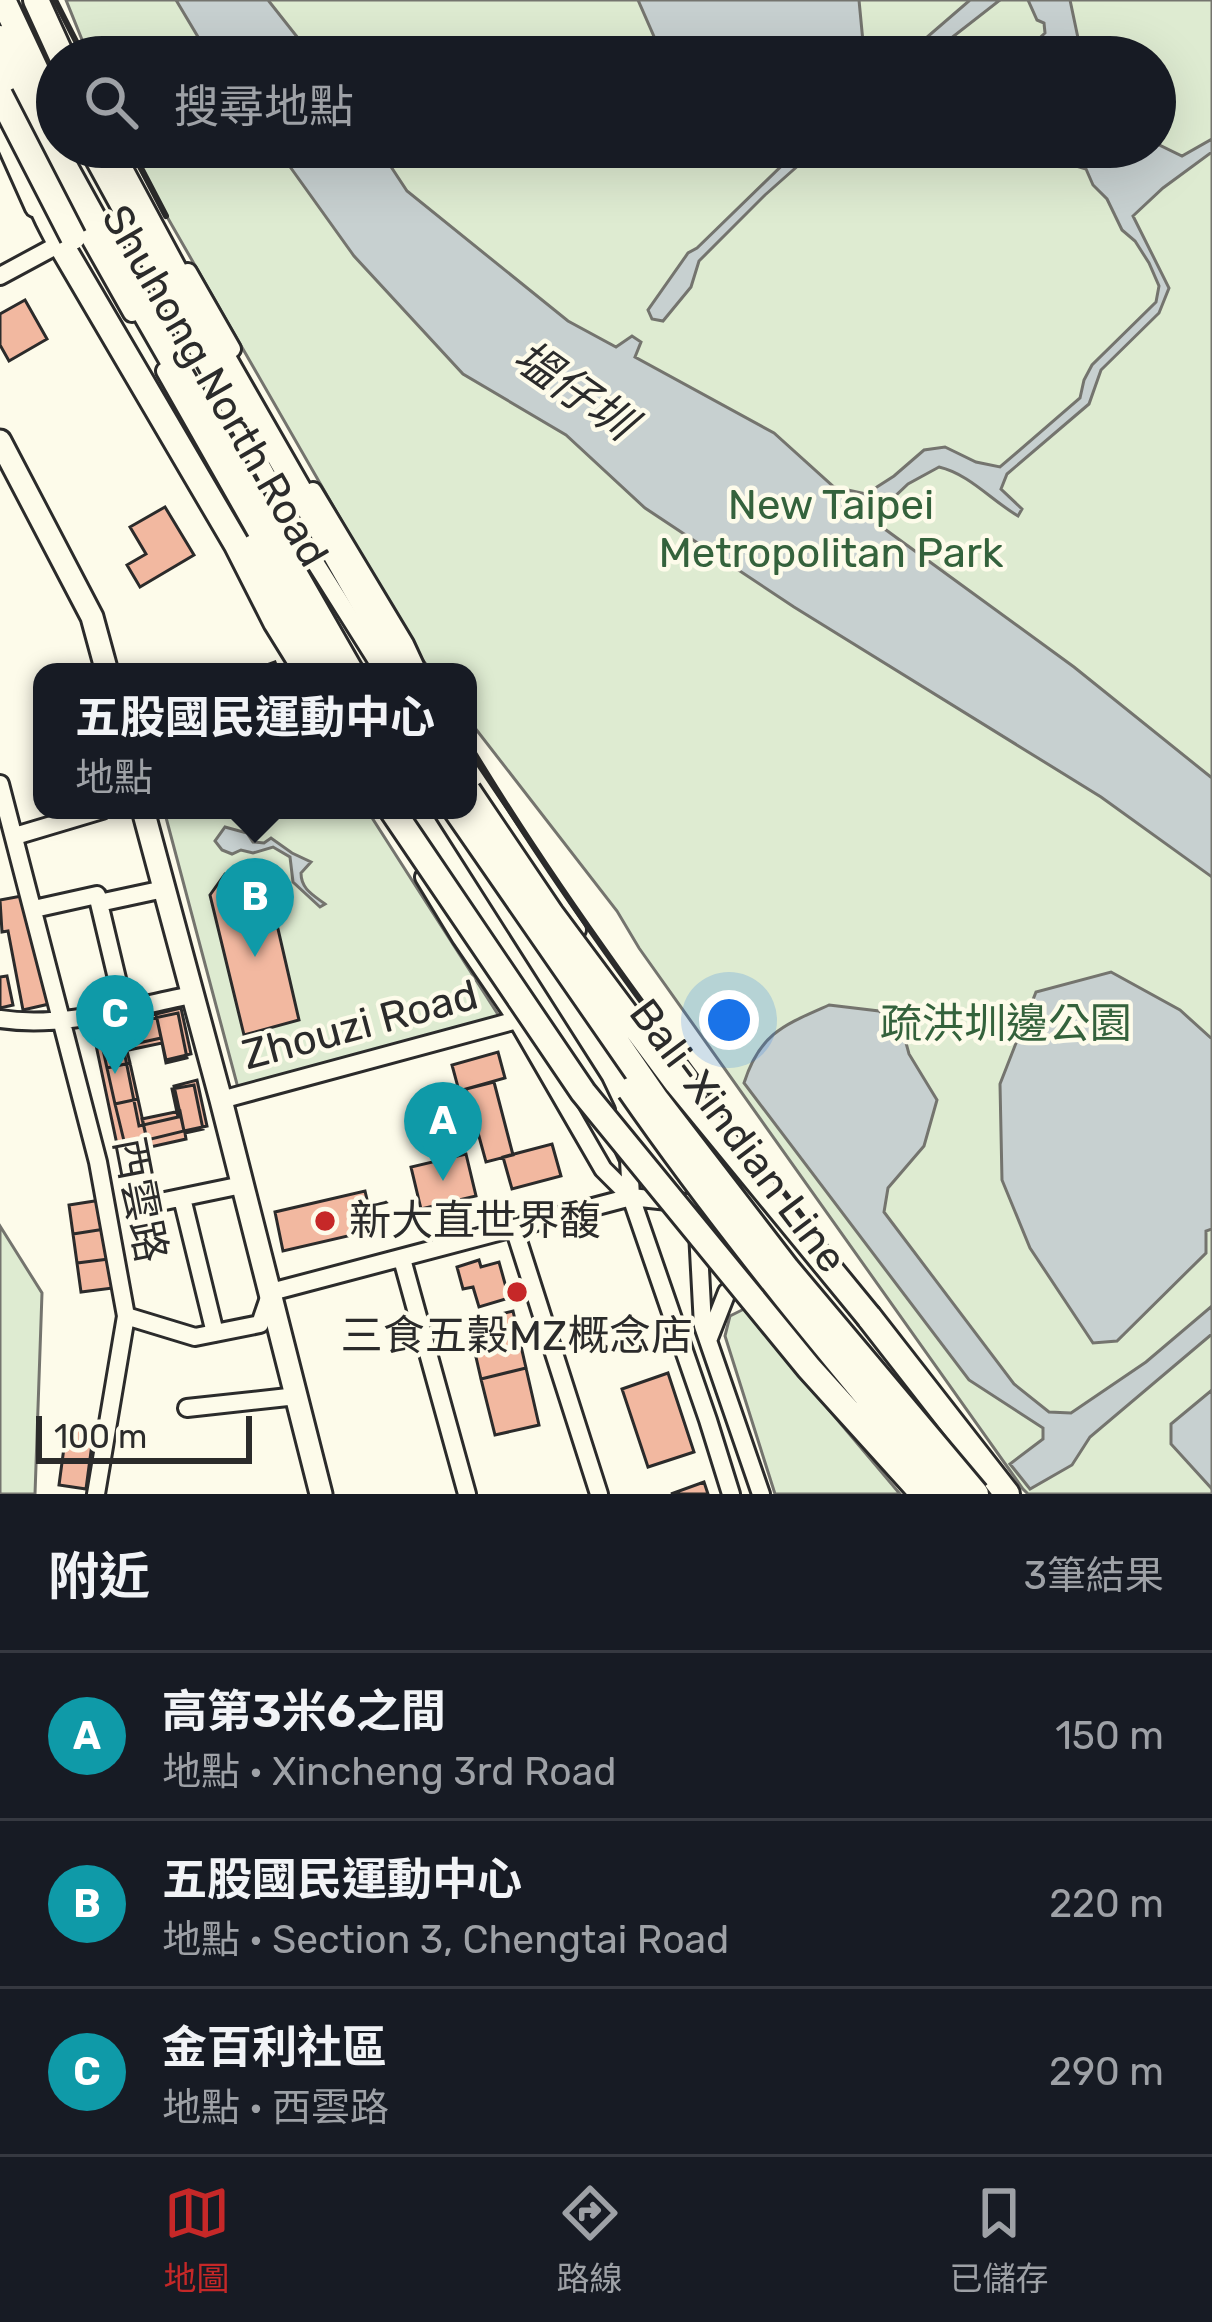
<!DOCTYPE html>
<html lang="zh-TW">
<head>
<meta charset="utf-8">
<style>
	:root { --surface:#171b24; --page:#242831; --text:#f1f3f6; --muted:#9ea1a6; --line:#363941; --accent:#c62828 }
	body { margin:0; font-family:Rubik,"Noto Sans TC",sans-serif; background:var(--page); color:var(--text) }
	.scale { position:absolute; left:36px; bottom:30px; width:216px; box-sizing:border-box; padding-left:12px; border:6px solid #2b2b2b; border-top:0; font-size:33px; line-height:42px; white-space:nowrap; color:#2b2b2b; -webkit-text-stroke:9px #fdfbea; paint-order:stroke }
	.you { position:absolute; left:729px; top:1020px; width:42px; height:42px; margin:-30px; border:9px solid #fff; border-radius:50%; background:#1a73e8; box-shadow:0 0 0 18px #1a73e833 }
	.badge { display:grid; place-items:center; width:78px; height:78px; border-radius:50%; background:var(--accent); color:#fff; font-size:39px; font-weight:700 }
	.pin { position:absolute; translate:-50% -99px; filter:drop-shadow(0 3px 6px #0008) }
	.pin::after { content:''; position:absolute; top:63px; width:42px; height:36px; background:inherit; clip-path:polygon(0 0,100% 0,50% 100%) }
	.popup { position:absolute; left:33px; top:663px; width:444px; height:156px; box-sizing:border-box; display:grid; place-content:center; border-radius:24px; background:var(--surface); filter:drop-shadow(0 3px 9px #0005); font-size:39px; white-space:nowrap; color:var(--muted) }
	.popup b { font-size:45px; color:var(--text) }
	.popup::after { content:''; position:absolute; left:50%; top:100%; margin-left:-24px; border:24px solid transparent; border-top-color:var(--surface) }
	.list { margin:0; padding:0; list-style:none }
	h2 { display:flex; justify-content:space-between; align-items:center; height:156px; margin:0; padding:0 48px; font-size:51px }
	h2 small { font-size:39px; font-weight:400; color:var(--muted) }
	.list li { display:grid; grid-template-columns:78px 1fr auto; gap:36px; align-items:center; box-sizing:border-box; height:168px; padding:0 48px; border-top:3px solid var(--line) }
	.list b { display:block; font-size:45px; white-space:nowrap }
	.list p { margin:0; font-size:39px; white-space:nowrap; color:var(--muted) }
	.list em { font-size:39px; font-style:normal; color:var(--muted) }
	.icon { flex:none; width:66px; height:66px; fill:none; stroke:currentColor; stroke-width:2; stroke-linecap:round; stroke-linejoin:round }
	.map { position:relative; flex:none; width:1212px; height:1494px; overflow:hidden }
	.search { position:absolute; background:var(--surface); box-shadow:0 12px 48px #0002; left:36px; right:36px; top:36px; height:132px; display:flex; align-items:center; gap:30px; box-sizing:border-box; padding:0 42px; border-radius:66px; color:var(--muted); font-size:45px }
	.sheet { height:660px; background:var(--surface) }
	nav { display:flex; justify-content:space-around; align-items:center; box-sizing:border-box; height:168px; border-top:3px solid var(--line); background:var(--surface); font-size:33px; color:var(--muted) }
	nav a { display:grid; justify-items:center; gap:6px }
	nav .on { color:var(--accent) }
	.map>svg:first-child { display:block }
	.green { fill:#deebd1; stroke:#74746e; stroke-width:3 }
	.water { fill:#c7d0d0; stroke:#74746e; stroke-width:3 }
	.building { fill:#f2b8a0; stroke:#2b2b2b; stroke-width:3 }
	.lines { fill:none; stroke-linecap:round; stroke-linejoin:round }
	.minor-casing { stroke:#2b2b2b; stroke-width:22 }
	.major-casing { stroke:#2b2b2b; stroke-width:27 }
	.highway-casing { stroke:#2b2b2b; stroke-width:30 }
	.minor { stroke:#fdfbea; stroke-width:16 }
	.major { stroke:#fdfbea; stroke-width:21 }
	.highway { stroke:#fdfbea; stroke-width:24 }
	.highway-bridge-casing { stroke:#2b2b2b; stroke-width:30; stroke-linecap:butt }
	.highway-bridge { stroke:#fdfbea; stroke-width:24 }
	.wall { stroke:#2b2b2b; stroke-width:6 }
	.poi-dot { fill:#c62828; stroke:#fdfbea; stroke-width:4.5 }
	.labels { text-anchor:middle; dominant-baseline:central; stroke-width:9; stroke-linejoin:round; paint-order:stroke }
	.street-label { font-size:42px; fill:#2b2b2b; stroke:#fdfbea }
	.park-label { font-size:42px; fill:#34623c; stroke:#fdfbea }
	.poi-label { font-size:42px; fill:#2b2b2b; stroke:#fdfbea; text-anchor:start }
	.water-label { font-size:45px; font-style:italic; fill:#2b2b2b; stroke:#fdfbea }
</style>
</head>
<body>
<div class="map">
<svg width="1212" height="1494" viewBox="0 0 1212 1494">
	<rect width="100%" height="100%" fill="#fdfbea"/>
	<path class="green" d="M 66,0 L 1212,0 L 1212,1494 L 1028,1494 L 1023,1489 L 639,948 L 617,911 L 468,719 L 468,672 L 432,672 L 418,654 L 127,147 L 1155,147 L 1155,57 L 89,57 Z
		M 164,810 L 367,810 L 499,1016 L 238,1088 Z
		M 0,1226 L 42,1293 L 35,1494 L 0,1494 Z
		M 744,1309 L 900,1494 L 775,1494 L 725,1336 L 730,1316 Z"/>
	<path class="water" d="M 176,0 L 268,0 L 313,57 L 210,57 Z
		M 638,0 L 859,0 L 863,42 L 848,57 L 663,57 Z
		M 970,0 L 1000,0 L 927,57 L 904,57 Z
		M 1028,0 L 1070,0 L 1082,57 L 1019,57 L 1045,33 L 1044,23 L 1037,20 Z
		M 1212,139 L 1212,152 L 1163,188 L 1133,216 L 1169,288 L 1159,313 L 1101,370 L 1089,404 L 1007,474 L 1001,489 L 1022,509 L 1018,516 C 991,500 969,474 939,467 L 908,484 L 871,519 L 1074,667 L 1212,778 L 1212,877 L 1101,797 L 794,607 L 645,508 L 566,435 L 463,374 L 354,256 L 283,157 L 270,147 L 378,147 L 407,191 L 568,321 L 616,347 L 632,336 L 641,342 L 635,357 L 774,433 L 834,487 L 866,494 L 894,476 L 924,450 L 945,447 L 976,462 L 1000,467 L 1080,398 L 1084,380 L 1092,365 L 1156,302 L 1159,286 L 1149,263 L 1135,241 L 1122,230 L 1107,199 L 1093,185 L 1086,169 L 1076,166 L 1081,151 L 1077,147 L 1155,147 L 1155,143 L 1182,156 Z
		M 801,147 L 819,147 L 765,195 L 699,261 L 691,287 L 663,321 L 652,319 L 648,310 L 688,253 L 697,248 Z
		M 225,827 L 247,833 L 253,842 L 264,843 L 271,838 L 292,853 L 311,862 L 301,873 C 301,889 313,895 325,904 L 320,907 L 293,882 L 290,857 L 273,847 L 253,853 L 241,850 L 232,854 L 222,850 L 215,841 Z
		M 1111,972 L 1180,1010 L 1212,1039 L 1212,1229 L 1206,1231 L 1206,1253 L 1117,1341 L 1093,1343 L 1030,1248 L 1002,1180 L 1000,1084 L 1036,992 Z
		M 829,1005 L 879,1011 L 902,1028 L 909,1054 L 937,1100 L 924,1146 L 888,1188 L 884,1212 L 1014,1384 L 1049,1412 L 1071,1413 L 1146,1362 L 1212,1306 L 1212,1334 L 1090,1437 L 1072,1465 L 1030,1489 L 1010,1464 L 1043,1439 L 1043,1428 L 969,1380 L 744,1083 C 760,1033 784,1025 829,1005 Z
		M 1212,1390 L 1212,1489 L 1171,1444 L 1171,1424 Z"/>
	<path class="building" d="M 25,300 L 47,339 L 9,361 L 0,345 L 0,314 Z
		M 165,507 L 194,555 L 140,587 L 127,565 L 146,554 L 130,527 Z
		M 275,662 L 279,672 L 247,672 Z
		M 225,874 L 266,877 L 299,1020 L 244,1035 L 210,895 Z
		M 27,895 L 49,1004 L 23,1010 L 8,931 L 2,932 L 0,900 Z
		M 7,976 L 13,1005 L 0,1008 L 0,977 Z
		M 181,1008 L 191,1054 L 166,1060 L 156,1014 Z
		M 178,1013 L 187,1058 L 166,1063 L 162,1043 L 124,1051 L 139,1126 L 178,1117 L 172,1089 L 194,1085 L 203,1129 L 185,1133 L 186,1139 L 119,1154 L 93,1031 Z
		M 156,1014 L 161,1038 L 125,1046 L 120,1022 Z
		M 120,1022 L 130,1063 L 107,1068 L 98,1027 Z
		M 498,1052 L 505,1078 L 459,1091 L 452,1065 Z
		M 130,1063 L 138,1099 L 115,1104 L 107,1068 Z
		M 197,1080 L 207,1126 L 184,1131 L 174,1086 Z
		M 494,1082 L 513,1155 L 486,1162 L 466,1089 Z
		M 138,1099 L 147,1140 L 125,1145 L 115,1104 Z
		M 180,1111 L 184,1131 L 147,1140 L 142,1119 Z
		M 552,1144 L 561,1176 L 512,1189 L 503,1157 Z
		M 466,1154 L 476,1196 L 421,1209 L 411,1167 Z
		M 365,1191 L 374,1230 L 283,1251 L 275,1212 Z
		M 101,1200 L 105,1229 L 73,1234 L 69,1205 Z
		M 105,1229 L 109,1259 L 77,1263 L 73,1234 Z
		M 109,1259 L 113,1288 L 81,1292 L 77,1263 Z
		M 479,1260 L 481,1267 L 499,1262 L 509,1298 L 479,1307 L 473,1287 L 463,1289 L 457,1267 Z
		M 513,1311 L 526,1368 L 481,1379 L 468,1322 Z
		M 526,1368 L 539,1425 L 495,1435 L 481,1379 Z
		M 668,1373 L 694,1452 L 648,1467 L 622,1389 Z
		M 67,1425 L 94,1429 L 86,1489 L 59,1485 Z
		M 704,1482 L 708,1494 L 671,1494 Z"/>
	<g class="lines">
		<g class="minor-casing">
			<path id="minor" d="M 0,71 L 15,103
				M 0,132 L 34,208
				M 87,147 L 308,551 L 384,672
				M 53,173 L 132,313
				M 188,272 L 232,349
				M 0,276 L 52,248
				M 165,371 L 268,553
				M 313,491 L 405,644 L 418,672
				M 468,768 L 577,930
				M 0,784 L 98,1162 L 126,1316 L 96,1494
				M 419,810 L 594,1085 L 606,1110
				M 15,836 L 102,810
				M 424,877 L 461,938 L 517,1020 L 603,1169 L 631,1197 L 696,1204 L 719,1213
				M 99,903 L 124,1008
				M 34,909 L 97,895 L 99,903 L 164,889
				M 0,1019 C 63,1029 130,1007 192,995
				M 221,1100 L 517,1020
				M 624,1149 L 629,1160 L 631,1197 L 708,1420 L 731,1494
				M 182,1198 L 215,1333
				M 160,1202 L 242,1185
				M 514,1228 L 599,1494
				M 698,1232 L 703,1326 L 761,1494
				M 402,1259 L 467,1494
				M 126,1316 L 195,1337 L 260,1324 L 271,1292 L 631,1197
				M 709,1338 L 727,1292 L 743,1281 L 769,1284
				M 808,1342 L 845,1394
				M 187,1408 L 297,1396"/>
		</g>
		<g class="major-casing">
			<path id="major" d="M 0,441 L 92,617 L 107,672
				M 143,810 L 221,1100 L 321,1494"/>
		</g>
		<g class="highway-casing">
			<path id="highway" d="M 3,0 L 57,115
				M 36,0 L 62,57
				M 0,38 L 43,127 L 147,316 L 351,672
				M 108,147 L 194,307 L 403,672
				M 37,158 C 35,202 41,206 60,243 L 237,545 L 276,622 L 307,672
				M 254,547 L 333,672
				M 869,1317 L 1007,1494"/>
		</g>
		<use href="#minor" class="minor"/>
		<use href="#major" class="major"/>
		<use href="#highway" class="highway"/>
		<g class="highway-bridge-casing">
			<path id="highway-bridge" d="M 0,95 L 73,237
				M 468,791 L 551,914 L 677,1083 L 869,1317
				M 392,810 L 583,1092 L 809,1368 L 923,1494
				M 456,810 L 656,1099 L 787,1269 L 976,1494
				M 630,1090 C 728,1231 838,1363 949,1494"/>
		</g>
		<use href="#highway-bridge" class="highway-bridge"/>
		<path class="wall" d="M 55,0 L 84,57
			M 130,147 L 166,216
			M 468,743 C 572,916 697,1077 818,1237"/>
	</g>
	<g class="poi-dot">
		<circle cx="325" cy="1221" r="12"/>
		<circle cx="517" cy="1292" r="12"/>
	</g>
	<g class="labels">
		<g class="street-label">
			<text transform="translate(215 386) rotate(60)">Shuhong North Road</text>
			<text transform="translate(360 1025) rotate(-15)">Zhouzi Road</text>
			<text transform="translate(738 1136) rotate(53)">Bali-Xindian Line</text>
			<text transform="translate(140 1200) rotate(79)">西雲路</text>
		</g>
		<g class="park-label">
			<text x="831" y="505">New Taipei<tspan x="831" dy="48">Metropolitan Park</tspan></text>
			<text x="1006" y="1024">疏洪圳邊公園</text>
		</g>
		<g class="poi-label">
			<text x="349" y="1221">新大直世界馥</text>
			<text x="517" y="1336" text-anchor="middle">三食五穀MZ概念店</text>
		</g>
		<g class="water-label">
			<text transform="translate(574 390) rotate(35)">塭仔圳</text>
		</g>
	</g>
</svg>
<div class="scale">100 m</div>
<div class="you"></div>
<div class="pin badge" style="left:443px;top:1181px;background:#0f9aa8">A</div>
<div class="pin badge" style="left:255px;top:957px;background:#0f9aa8">B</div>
<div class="popup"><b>五股國民運動中心</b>地點</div>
<div class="pin badge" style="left:115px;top:1074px;background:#0f9aa8">C</div>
<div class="search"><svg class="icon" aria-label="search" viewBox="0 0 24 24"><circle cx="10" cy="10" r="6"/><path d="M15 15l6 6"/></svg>搜尋地點</div>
</div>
<section class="sheet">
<h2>附近<small>3筆結果</small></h2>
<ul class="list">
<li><span class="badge" style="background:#0f9aa8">A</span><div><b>高第3米6之間</b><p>地點 · Xincheng 3rd Road</p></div><em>150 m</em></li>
<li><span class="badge" style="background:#0f9aa8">B</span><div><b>五股國民運動中心</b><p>地點 · Section 3, Chengtai Road</p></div><em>220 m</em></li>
<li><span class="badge" style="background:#0f9aa8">C</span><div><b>金百利社區</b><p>地點 · 西雲路</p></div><em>290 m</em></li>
</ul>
</section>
<nav>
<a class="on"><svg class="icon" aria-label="map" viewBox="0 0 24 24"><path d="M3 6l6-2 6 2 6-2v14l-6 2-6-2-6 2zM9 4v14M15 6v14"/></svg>地圖</a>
<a><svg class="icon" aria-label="directions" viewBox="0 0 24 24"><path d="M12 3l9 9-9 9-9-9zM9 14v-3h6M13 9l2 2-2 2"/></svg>路線</a>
<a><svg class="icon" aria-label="saved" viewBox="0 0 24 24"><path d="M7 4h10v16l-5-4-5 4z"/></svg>已儲存</a>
</nav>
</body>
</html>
